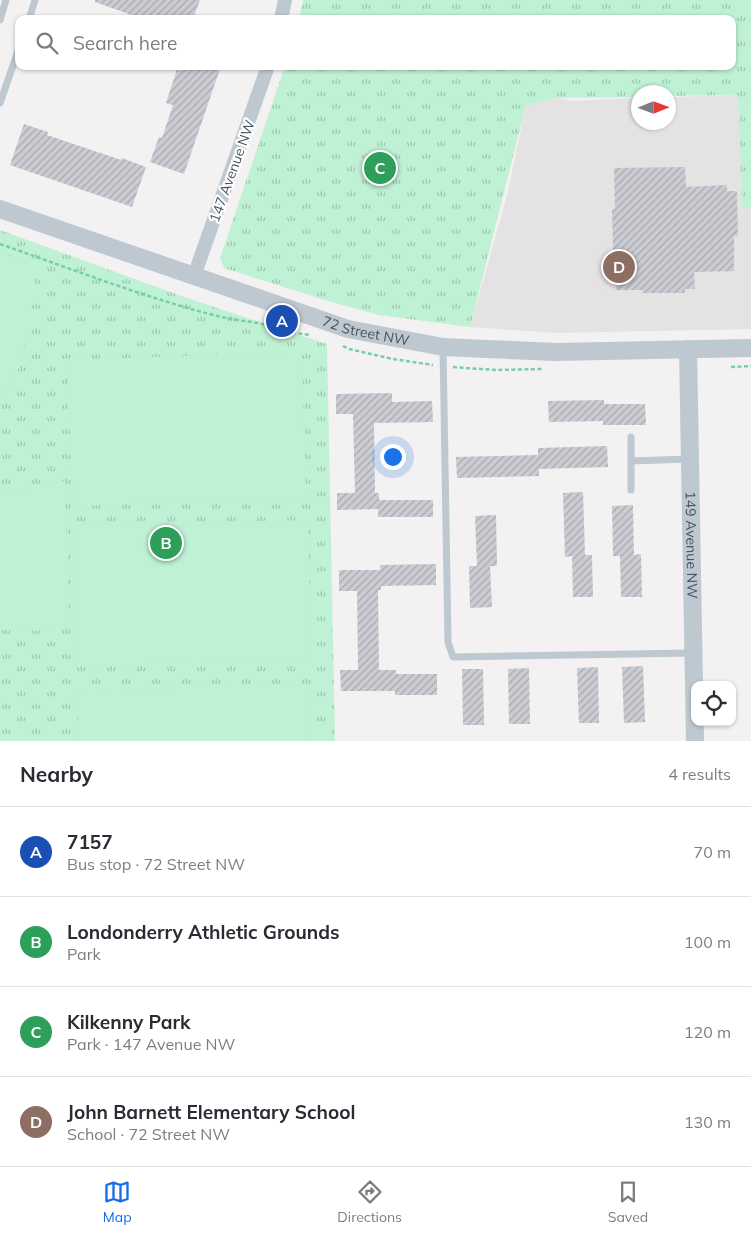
<!DOCTYPE html>
<html lang="en">
<head>
<meta charset="utf-8">
<style>
	:root { --surface:#fff; --page:#f7f7f7; --text:#2b2b33; --muted:#7c7c81; --line:#e1e1e2; --accent:#156be9 }
	body { margin:0; font-family:Mulish,sans-serif; background:var(--page); color:var(--text) }
	.controls { position:absolute; right:15px; bottom:15px; display:grid; overflow:hidden; border-radius:10px; box-shadow:0 1px 4px #0004 }
	.controls button { width:45px; height:45px; display:grid; place-items:center; padding:0; border:0; border-bottom:1px solid var(--line); background:var(--surface); color:var(--text); font:25px sans-serif }
	.compass { position:absolute; left:631px; top:85px; width:45px; height:45px; border-radius:50%; background:var(--surface); box-shadow:0 1px 4px #0004; rotate:89deg }
	.you { position:absolute; left:392px; top:456px; width:18px; height:18px; margin:-12px; border:4px solid #fff; border-radius:50%; background:#1a73e8; box-shadow:0 0 0 8px #1a73e833 }
	.badge { display:grid; place-items:center; width:32px; height:32px; border-radius:50%; background:var(--accent); color:#fff; font-size:16px; font-weight:700 }
	.pin { position:absolute; translate:-50% -50%; border:2px solid #fff; box-shadow:0 1px 5px #0006 }
	.list { margin:0; padding:0; list-style:none }
	h2 { display:flex; justify-content:space-between; align-items:center; height:65px; margin:0; padding:0 20px; font-size:21px }
	h2 small { font-size:16px; font-weight:400; color:var(--muted) }
	.list li { display:grid; grid-template-columns:32px 1fr auto; gap:15px; align-items:center; box-sizing:border-box; height:90px; padding:0 20px; border-top:1px solid var(--line) }
	.list b { display:block; font-size:19px; white-space:nowrap }
	.list p { margin:0; font-size:16px; white-space:nowrap; color:var(--muted) }
	.list em { font-size:16px; font-style:normal; color:var(--muted) }
	.icon { flex:none; width:28px; height:28px; fill:none; stroke:currentColor; stroke-width:2; stroke-linecap:round; stroke-linejoin:round }
	.map { position:relative; flex:none; width:751px; height:741px; overflow:hidden }
	.search { position:absolute; background:var(--surface); box-shadow:0 1px 4px #0004; left:15px; right:15px; top:15px; height:55px; display:flex; align-items:center; gap:12px; box-sizing:border-box; padding:0 18px; border-radius:10px; color:var(--muted); font-size:19px }
	.sheet { height:425px; background:var(--surface) }
	nav { display:flex; justify-content:space-around; align-items:center; box-sizing:border-box; height:70px; border-top:1px solid var(--line); background:var(--surface); font-size:14px; color:var(--muted) }
	nav a { display:grid; justify-items:center; gap:2px }
	nav .on { color:var(--accent) }
	.map>svg:first-child { display:block }
	.education { fill:#e4e2e3 }
	.grass { fill:url(#grass-tufts) }
	.pitch { fill:#bff1d4 }
	.building { fill:url(#building-hatch) }
	.lines { fill:none; stroke-linecap:round; stroke-linejoin:round }
	.path { stroke:#76d0a6; stroke-width:2.5; stroke-dasharray:4 2.5; stroke-linecap:butt }
	.service { stroke:#bec8d0; stroke-width:7 }
	.minor { stroke:#bec8d0; stroke-width:14 }
	.tertiary { stroke:#bec8d0; stroke-width:18 }
	.labels { text-anchor:middle; dominant-baseline:central; stroke-width:4.5; stroke-linejoin:round; paint-order:stroke }
	.street-label { font-size:14px; fill:#48535f; stroke:#fff }
</style>
</head>
<body>
<div class="map">
<svg width="751" height="741" viewBox="0 0 751 741">
	<defs>
		<pattern id="grass-tufts" width="24" height="20" patternUnits="userSpaceOnUse" patternTransform="scale(1.25)"><rect width="24" height="20" fill="#bff1d4"/><path d="M3 7l-1-3M5 7V3M7 7l1-3M15 17l-1-3M17 17v-4M19 17l1-3" fill="none" stroke="#9dc6af"/></pattern>
		<pattern id="building-hatch" width="6" height="6" patternUnits="userSpaceOnUse" patternTransform="scale(1.25)"><rect width="6" height="6" fill="#cbcdd3"/><path d="M-1 1l2-2M0 6l6-6M5 7l2-2" fill="none" stroke="#a7a9ae"/></pattern>
	</defs>
	<rect width="100%" height="100%" fill="#f3f1f1"/>
	<path class="education" d="M 738,95 L 742,207 L 751,207 L 751,329 L 556,333 L 470,327 L 507,196 L 526,104 L 556,98 L 573,101 L 638,98 L 638,122 L 668,122 L 669,97 Z"/>
	<path class="grass" d="M 303,0 L 751,0 L 751,207 L 742,208 L 738,95 L 669,96 L 668,92 L 638,92 L 638,97 L 556,98 L 526,105 L 470,327 L 379,315 L 328,301 L 224,268 L 220,258 L 285,66 L 732,66 L 732,19 L 299,19 Z
		M 0,230 L 187,298 L 327,344 L 335,741 L 0,741 Z"/>
	<path class="pitch" d="M 0,252 L 37,266 L 27,336 L 18,370 L 0,402 Z
		M 302,352 L 306,498 L 73,506 L 67,360 Z
		M 65,481 L 69,621 L 60,631 L 0,630 L 0,496 L 8,491 Z
		M 308,520 L 311,659 L 76,666 L 72,526 Z
		M 311,685 L 312,741 L 79,741 L 77,690 Z"/>
	<path class="building" d="M 95,0 L 200,0 L 193,19 L 143,19 L 95,2 Z
		M 178,66 L 221,66 L 184,174 L 150,162 L 159,137 L 162,138 L 173,105 L 166,103 Z
		M 24,124 L 48,132 L 47,135 L 121,160 L 122,158 L 146,167 L 132,207 L 10,165 Z
		M 685,167 L 686,187 L 727,185 L 727,191 L 737,191 L 738,236 L 734,236 L 734,271 L 694,272 L 695,289 L 685,289 L 685,293 L 643,293 L 642,290 L 616,290 L 615,249 L 613,250 L 612,209 L 615,209 L 614,168 Z
		M 392,393 L 392,402 L 432,401 L 433,422 L 374,423 L 375,493 L 379,493 L 379,500 L 433,500 L 433,517 L 378,517 L 378,509 L 337,510 L 337,493 L 355,493 L 353,414 L 336,414 L 336,394 Z
		M 604,400 L 604,404 L 645,404 L 646,425 L 603,425 L 603,421 L 549,422 L 548,401 Z
		M 607,446 L 608,467 L 539,469 L 539,476 L 457,478 L 456,457 L 538,455 L 538,448 Z
		M 583,492 L 585,555 L 592,555 L 593,597 L 573,597 L 572,556 L 565,557 L 563,493 Z
		M 633,505 L 634,555 L 641,554 L 642,597 L 621,597 L 620,556 L 613,556 L 612,506 Z
		M 496,515 L 497,566 L 490,566 L 492,607 L 470,608 L 469,566 L 477,566 L 475,516 Z
		M 436,564 L 436,585 L 381,586 L 381,590 L 378,590 L 379,670 L 396,670 L 396,674 L 437,674 L 437,695 L 395,695 L 395,691 L 341,691 L 340,670 L 358,670 L 357,591 L 339,591 L 339,570 L 380,570 L 380,565 Z
		M 643,666 L 645,722 L 624,723 L 622,667 Z
		M 598,667 L 599,723 L 579,723 L 577,668 Z
		M 529,668 L 530,724 L 509,724 L 508,669 Z
		M 462,669 L 483,669 L 484,725 L 463,725 Z"/>
	<g class="lines">
		<path class="path" d="M 0,244 C 72,269 143,297 217,316 C 230,319 244,321 258,323 C 276,327 292,333 310,335
			M 343,346 L 349,349 L 393,359 L 433,365
			M 453,367 L 495,370 L 542,369
			M 731,367 L 751,366"/>
		<path class="service" d="M 29,19 L 35,0
			M 0,20 L 6,0
			M 0,103 L 19,48
			M 443,347 L 448,642 L 453,657 L 693,653
			M 631,437 L 631,461 L 690,459
			M 631,461 L 631,490"/>
		<path class="minor" d="M 281,19 L 285,0
			M 194,276 L 268,66"/>
		<g class="tertiary">
			<path id="s1" d="M 0,209 L 348,329 L 443,347 L 556,352 L 751,348"/>
			<path id="s2" d="M 688,349 L 695,741"/>
		</g>
	</g>
	<g class="labels">
		<g class="street-label">
			<text transform="translate(232 171) rotate(-70)">147 Avenue NW</text>
			<text stroke="none"><textPath href="#s1" startOffset="386">72 Street NW</textPath></text>
			<text stroke="none"><textPath href="#s2" startOffset="196">149 Avenue NW</textPath></text>
		</g>
	</g>
</svg>
<div class="controls">
<button><svg class="icon" aria-label="locate" viewBox="0 0 24 24"><circle cx="12" cy="12" r="6"/><path d="M12 2v4M12 18v4M2 12h4M18 12h4"/></svg></button>
</div>
<svg class="compass" viewBox="-18 -18 36 36"><path d="M0-13l5 13h-10z" fill="#e53935"/><path d="M0 13l5-13h-10z" fill="#7c7c81"/></svg>
<div class="you"></div>
<div class="pin badge" style="left:282px;top:321px;background:#1a4fb4">A</div>
<div class="pin badge" style="left:166px;top:543px;background:#2e9e5b">B</div>
<div class="pin badge" style="left:380px;top:168px;background:#2e9e5b">C</div>
<div class="pin badge" style="left:619px;top:267px;background:#8d6e63">D</div>
<div class="search"><svg class="icon" aria-label="search" viewBox="0 0 24 24"><circle cx="10" cy="10" r="6"/><path d="M15 15l6 6"/></svg>Search here</div>
</div>
<section class="sheet">
<h2>Nearby<small>4 results</small></h2>
<ul class="list">
<li><span class="badge" style="background:#1a4fb4">A</span><div><b>7157</b><p>Bus stop · 72 Street NW</p></div><em>70 m</em></li>
<li><span class="badge" style="background:#2e9e5b">B</span><div><b>Londonderry Athletic Grounds</b><p>Park</p></div><em>100 m</em></li>
<li><span class="badge" style="background:#2e9e5b">C</span><div><b>Kilkenny Park</b><p>Park · 147 Avenue NW</p></div><em>120 m</em></li>
<li><span class="badge" style="background:#8d6e63">D</span><div><b>John Barnett Elementary School</b><p>School · 72 Street NW</p></div><em>130 m</em></li>
</ul>
</section>
<nav>
<a class="on"><svg class="icon" aria-label="map" viewBox="0 0 24 24"><path d="M3 6l6-2 6 2 6-2v14l-6 2-6-2-6 2zM9 4v14M15 6v14"/></svg>Map</a>
<a><svg class="icon" aria-label="directions" viewBox="0 0 24 24"><path d="M12 3l9 9-9 9-9-9zM9 14v-3h6M13 9l2 2-2 2"/></svg>Directions</a>
<a><svg class="icon" aria-label="saved" viewBox="0 0 24 24"><path d="M7 4h10v16l-5-4-5 4z"/></svg>Saved</a>
</nav>
</body>
</html>
